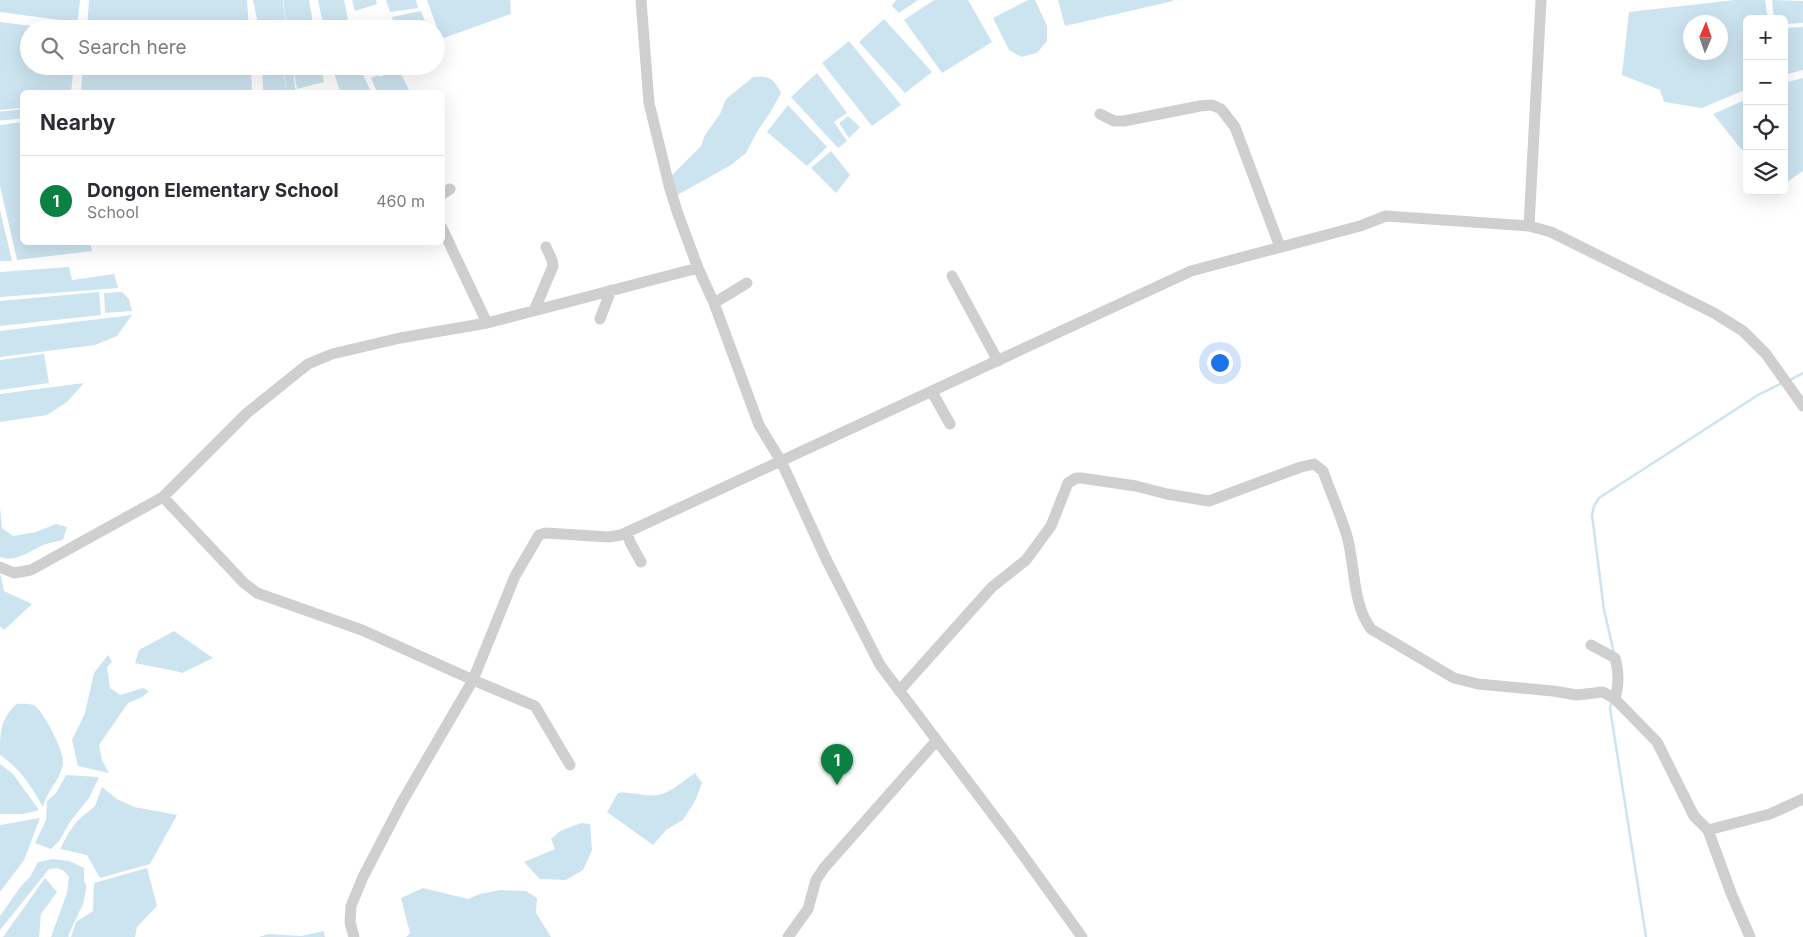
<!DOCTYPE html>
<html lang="en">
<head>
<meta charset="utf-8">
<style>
	:root { --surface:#fff; --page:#f7f7f7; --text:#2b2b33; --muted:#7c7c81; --line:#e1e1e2; --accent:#0b8043 }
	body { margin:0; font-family:Inter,sans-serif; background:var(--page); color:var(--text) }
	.controls { position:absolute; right:15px; top:15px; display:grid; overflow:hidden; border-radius:8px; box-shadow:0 5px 20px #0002 }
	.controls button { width:45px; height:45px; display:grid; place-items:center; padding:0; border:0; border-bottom:1px solid var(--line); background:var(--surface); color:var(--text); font:25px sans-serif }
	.compass { position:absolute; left:1683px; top:15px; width:45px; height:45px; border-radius:50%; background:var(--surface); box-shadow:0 5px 20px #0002; rotate:2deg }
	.you { position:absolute; left:1219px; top:362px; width:18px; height:18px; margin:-12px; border:4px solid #fff; border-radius:50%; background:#1a73e8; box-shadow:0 0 0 8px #1a73e833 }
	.badge { display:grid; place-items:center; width:32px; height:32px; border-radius:50%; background:var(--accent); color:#fff; font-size:16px; font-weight:700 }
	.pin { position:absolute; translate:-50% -41px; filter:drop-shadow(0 1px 2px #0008) }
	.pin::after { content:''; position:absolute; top:26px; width:18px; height:15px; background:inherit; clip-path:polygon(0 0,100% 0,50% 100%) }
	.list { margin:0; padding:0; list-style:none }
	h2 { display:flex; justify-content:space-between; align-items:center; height:65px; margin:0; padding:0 20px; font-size:21px }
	h2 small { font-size:16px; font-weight:400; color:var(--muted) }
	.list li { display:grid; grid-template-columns:32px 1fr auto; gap:15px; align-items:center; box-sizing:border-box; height:90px; padding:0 20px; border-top:1px solid var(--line) }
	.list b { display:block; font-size:19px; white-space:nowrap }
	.list p { margin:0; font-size:16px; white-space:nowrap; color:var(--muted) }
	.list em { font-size:16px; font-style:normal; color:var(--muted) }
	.icon { flex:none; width:28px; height:28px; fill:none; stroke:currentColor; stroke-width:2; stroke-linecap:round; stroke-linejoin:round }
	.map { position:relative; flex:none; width:1803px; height:937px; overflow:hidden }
	.search { position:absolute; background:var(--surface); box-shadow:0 5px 20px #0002; left:20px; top:20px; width:425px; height:55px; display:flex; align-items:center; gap:12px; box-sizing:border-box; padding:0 18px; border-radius:28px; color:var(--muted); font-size:19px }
	.panel { position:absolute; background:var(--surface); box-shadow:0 5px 20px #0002; left:20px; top:90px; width:425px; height:155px; border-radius:8px }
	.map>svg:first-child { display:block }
	.water { fill:#cce4f0; fill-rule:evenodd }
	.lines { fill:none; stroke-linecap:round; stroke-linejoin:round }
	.stream { stroke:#cce4f0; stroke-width:2.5 }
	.canal { stroke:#cce4f0; stroke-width:9 }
	.river { stroke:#cce4f0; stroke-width:15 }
	.minor { stroke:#cfcfcf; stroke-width:11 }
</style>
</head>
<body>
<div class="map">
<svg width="1803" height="937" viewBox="0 0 1803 937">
	<rect width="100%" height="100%" fill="#fff"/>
	<path class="water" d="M 0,0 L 80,0 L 77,29 L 75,29 L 75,22 L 0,12 Z
		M 89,0 L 247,0 L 249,29 L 87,29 Z
		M 253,0 L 274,0 L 278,29 L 259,29 Z
		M 283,0 L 309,0 L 314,29 L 287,29 Z
		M 318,0 L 344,0 L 350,29 L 324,29 Z
		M 352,0 L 376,0 L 377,4 L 355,11 Z
		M 386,0 L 416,0 L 418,8 L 390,12 Z
		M 427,0 L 510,0 L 511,14 L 441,39 Z
		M 896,0 L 918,0 L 899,13 L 892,6 Z
		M 934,0 L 968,0 L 992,42 L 942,73 L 904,20 Z
		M 1028,0 L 1035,0 L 1047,26 L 1047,41 L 1037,53 L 1021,57 L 1009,50 L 993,18 Z
		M 1058,0 L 1173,0 L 1173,1 L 1065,26 Z
		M 1735,0 L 1765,0 L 1768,19 L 1747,19 L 1747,89 L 1702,108 L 1664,102 L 1660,90 L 1622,75 L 1629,12 ZM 1720,22 L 1720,52 L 1690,52 L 1690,22 Z
		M 1772,0 L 1803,1 L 1803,23 L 1784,24 L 1784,19 L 1774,19 Z
		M 421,11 L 428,29 L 395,29 L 392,17 Z
		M 884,19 L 932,72 L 905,93 L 859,42 Z
		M 0,22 L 57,29 L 29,29 L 29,66 L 74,66 L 71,92 L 22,92 L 22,108 L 0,110 Z
		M 1803,27 L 1803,70 L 1784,75 L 1784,28 Z
		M 849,41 L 901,105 L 872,126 L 822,63 Z
		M 83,66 L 251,66 L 252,92 L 81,92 Z
		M 262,66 L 283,66 L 286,92 L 261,92 L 263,89 Z
		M 293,66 L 321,66 L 324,82 L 297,89 Z
		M 332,66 L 359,66 L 371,92 L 340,92 Z
		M 399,70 L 410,92 L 377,92 L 371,78 L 379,75 L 379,77 Z
		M 817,73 L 847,113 L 834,122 L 847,141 L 838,148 L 791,97 Z
		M 753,77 C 770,76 773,78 781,93 L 771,111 L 757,132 L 746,153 L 731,165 L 674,197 L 671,176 L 701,146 L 705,135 L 720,114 L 726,99 Z
		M 1803,78 L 1803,171 L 1787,182 L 1784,180 L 1784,83 Z
		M 1747,99 L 1747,153 L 1741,149 L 1713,114 Z
		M 788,105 L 827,147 L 807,166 L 767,132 Z
		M 848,116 L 860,127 L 849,138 L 839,123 Z
		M 22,122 L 22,242 L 90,243 L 92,251 L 17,260 L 0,186 L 0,125 Z
		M 831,151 L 850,175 L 836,193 L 811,168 Z
		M 0,210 L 12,261 L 0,261 Z
		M 69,267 L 72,280 L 114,274 L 118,288 L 0,297 L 0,272 Z
		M 99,292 L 101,315 L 0,326 L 0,301 Z
		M 122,292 L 129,299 L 132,311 L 105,313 L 104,293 Z
		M 132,315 L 117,336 L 95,345 L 0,357 L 0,331 Z
		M 44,354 L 49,383 L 0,390 L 0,360 Z
		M 84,383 L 67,402 L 47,415 L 0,422 L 0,394 Z
		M 0,507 L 2,528 L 13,536 L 36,532 L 56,524 L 67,527 L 63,540 C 57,541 49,543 43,545 C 30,551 15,563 0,557 Z
		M 0,572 L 4,591 L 32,604 L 4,630 L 0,626 Z
		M 174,631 L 213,658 L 182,673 C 167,668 150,667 135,663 L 139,650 Z
		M 108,655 L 112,662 L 107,667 L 110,688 L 120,695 L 143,688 L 149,691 L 142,697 L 128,703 L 99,745 L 102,760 L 109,773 L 78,766 L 72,740 L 85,713 L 94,673 Z
		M 16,704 C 22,704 30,703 35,706 C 45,714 65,752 63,765 C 60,780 46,792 43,807 C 30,785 22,770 0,755 C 0,732 0,721 16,704 Z
		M 0,764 L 13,774 L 39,810 L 23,814 L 0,814 Z
		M 695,773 L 702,783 L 695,801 L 683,820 L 666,830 L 653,845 L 607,812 L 618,793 C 631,791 644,797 657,795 C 670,794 684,780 695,773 Z
		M 66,775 L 99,777 L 89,798 L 70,822 L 59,841 L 51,849 L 35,843 L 46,820 L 47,801 L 56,793 Z
		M 102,787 L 117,799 L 134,807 L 177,815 L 150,864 L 100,878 L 87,855 L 60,849 L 69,832 L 78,820 L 95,806 Z
		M 40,818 L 24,860 L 0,892 L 0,825 Z
		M 581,823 L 590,824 L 592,850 L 583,870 L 566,880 L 540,879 L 524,862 L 555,849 L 551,839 L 560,831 Z
		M 53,859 L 69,861 L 84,868 L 84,884 L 79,900 L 69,910 L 56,937 L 51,937 L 67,893 L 69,877 C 63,869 59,867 49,869 L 0,930 L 0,916 L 21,886 L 30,877 L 38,862 Z
		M 147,868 L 157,906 L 137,927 L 135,937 L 71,937 L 76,922 L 93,911 L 94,883 Z
		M 45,878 L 57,892 L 41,914 L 39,937 L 3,937 Z
		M 423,888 L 468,899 L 480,894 L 500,890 L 526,891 L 537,898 L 536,913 L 551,937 L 406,937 L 410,933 L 401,898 Z
		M 324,931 L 325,937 L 259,937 L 268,934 L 301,936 Z"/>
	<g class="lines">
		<path class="stream" d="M 1790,380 L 1803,373
			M 1614,653 L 1604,610 L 1592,515 L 1594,506 L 1599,498 L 1758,395 L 1782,383
			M 1612,702 L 1610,708 L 1646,937"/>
		<path class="canal" d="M 278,0 L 282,29
			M 288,66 L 291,92
			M 0,116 L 22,114"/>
		<path class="river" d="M 61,937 L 61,933 L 76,901 L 79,887"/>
		<path class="minor" d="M 641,0 L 649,103 L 670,189 L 678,214 L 698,268 L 714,303 L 759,425 L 781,461 L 826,559 L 880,665 L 1015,844 L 1082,937
			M 1100,114 L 1114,121 L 1124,121 L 1200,106 L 1212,105 L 1221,109 L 1235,127 L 1280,247
			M 442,194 L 450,189
			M 1529,226 L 1541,0
			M 442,228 L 487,323
			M 952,276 L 998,361
			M 714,303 L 747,283
			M 534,311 L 553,266 L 552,260 L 546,247
			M 600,319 L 611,290
			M 932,392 L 950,424
			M 163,497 L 244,583 L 257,593 L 362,630 L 473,680 L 535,706 L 570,765
			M 627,532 L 630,542 L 641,562
			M 0,567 L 14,573 L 31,570 L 163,497 L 247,413 L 308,364 L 332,354 L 400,338 L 487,323 L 698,268
			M 1591,645 L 1615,658 C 1619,673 1619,684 1615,699
			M 899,691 L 992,587 L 1026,560 L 1051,526 L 1068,483 L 1076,478 L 1081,478 L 1136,486 L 1167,494 L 1209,501 L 1301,467 L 1314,464 L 1323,471 C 1331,494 1342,517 1348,540 C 1355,569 1353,605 1371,629 L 1454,678 L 1478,684 L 1553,691 L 1577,695 L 1603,692 L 1615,699 L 1657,742 L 1694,816 L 1708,830 L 1731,893 L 1750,937
			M 1708,830 L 1770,814 L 1803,799
			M 354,937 L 350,922 L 351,906 L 363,877 L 402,802 L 473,680 L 515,576 L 539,535 L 546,533 L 608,537 L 621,535 L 1191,271 L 1360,226 L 1386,216 L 1529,226 L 1551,232 L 1714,313 L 1743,331 L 1766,354 L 1803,406
			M 788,937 L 808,909 L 816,880 L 824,868 L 937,740"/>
	</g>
</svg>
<div class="controls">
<button>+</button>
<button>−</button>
<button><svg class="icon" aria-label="locate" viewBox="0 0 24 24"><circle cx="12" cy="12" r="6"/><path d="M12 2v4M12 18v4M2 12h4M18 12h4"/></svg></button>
<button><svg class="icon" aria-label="layers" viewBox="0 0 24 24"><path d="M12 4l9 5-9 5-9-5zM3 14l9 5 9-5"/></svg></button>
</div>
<svg class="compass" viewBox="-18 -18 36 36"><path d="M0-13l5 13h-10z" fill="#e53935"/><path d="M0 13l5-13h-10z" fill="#7c7c81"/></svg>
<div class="you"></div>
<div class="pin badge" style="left:837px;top:785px">1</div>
<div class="search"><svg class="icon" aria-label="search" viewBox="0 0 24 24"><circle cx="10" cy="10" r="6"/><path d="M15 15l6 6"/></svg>Search here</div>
<section class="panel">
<h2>Nearby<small></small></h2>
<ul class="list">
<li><span class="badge">1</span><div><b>Dongon Elementary School</b><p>School</p></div><em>460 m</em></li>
</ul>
</section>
</div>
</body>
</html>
